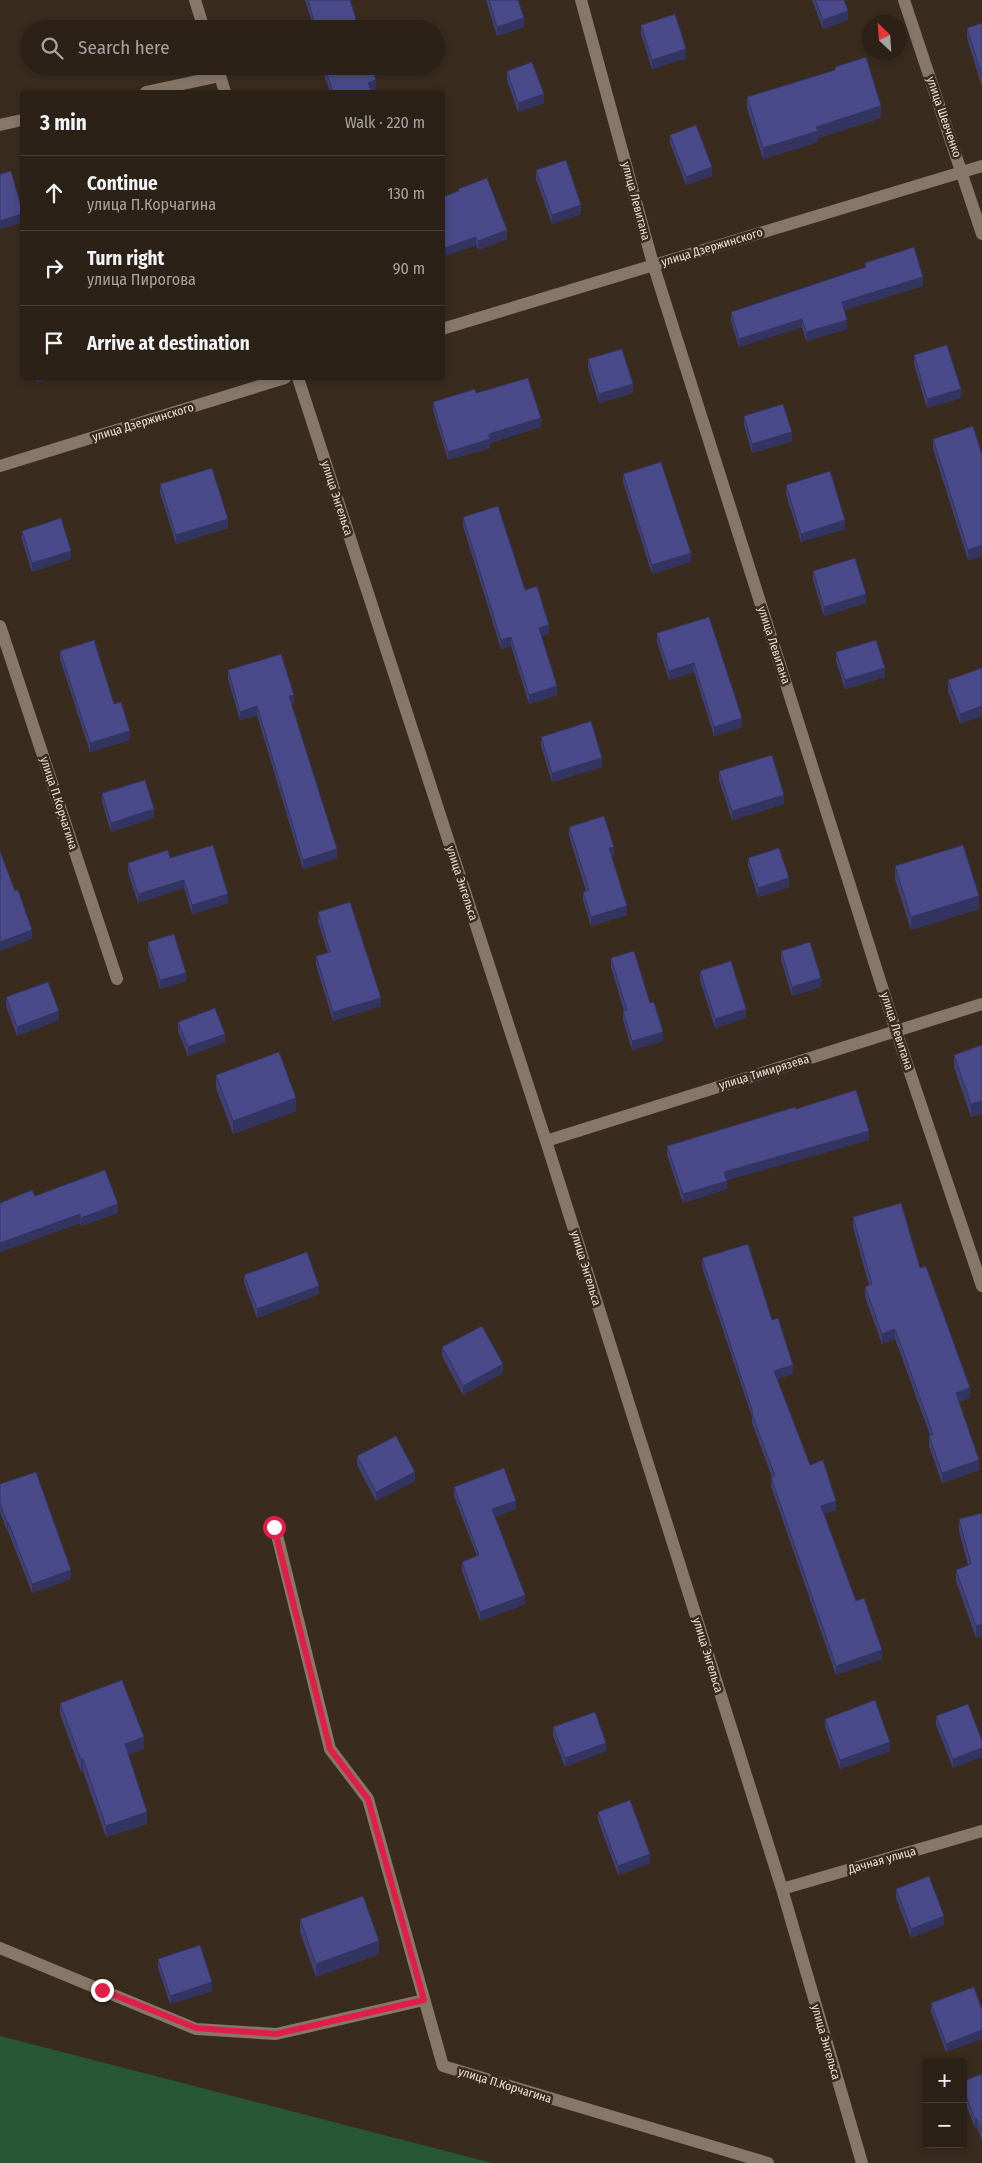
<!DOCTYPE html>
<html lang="en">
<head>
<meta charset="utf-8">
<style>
	:root { --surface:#2b2116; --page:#33291f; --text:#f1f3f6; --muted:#a6a3a1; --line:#473e35 }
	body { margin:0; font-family:"Fira Sans Condensed",sans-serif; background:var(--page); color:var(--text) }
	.controls { position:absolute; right:15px; bottom:15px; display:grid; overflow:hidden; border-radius:5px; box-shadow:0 2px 8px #0003 }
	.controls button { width:45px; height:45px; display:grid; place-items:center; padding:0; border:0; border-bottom:1px solid var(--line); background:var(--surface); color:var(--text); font:25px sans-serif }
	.compass { position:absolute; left:862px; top:15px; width:45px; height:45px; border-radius:50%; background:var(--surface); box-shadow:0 2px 8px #0003; rotate:335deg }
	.stop { position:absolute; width:15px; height:15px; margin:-11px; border:4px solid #e11d48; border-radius:50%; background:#fff }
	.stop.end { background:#e11d48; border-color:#fff; box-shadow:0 1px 5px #0008 }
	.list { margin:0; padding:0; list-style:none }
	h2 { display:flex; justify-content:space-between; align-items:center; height:65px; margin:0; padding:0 20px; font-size:21px }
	h2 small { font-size:16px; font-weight:400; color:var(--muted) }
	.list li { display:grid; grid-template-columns:32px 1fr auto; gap:15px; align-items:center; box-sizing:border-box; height:75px; padding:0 20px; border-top:1px solid var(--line) }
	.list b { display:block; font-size:19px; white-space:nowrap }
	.list p { margin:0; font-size:16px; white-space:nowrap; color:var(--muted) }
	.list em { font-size:16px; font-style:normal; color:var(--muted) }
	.icon { flex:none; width:28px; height:28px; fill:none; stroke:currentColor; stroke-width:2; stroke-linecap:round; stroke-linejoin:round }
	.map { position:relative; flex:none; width:982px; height:2163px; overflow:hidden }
	.search { position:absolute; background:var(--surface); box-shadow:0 2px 8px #0003; left:20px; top:20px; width:425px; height:55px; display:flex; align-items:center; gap:12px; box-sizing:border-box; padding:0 18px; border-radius:28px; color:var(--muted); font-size:19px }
	.panel { position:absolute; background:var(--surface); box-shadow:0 2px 8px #0003; left:20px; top:90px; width:425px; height:290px; border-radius:5px }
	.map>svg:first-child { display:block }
	.green { fill:#285833 }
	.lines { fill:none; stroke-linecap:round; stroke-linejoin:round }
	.street { stroke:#877768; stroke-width:12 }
	.secondary { stroke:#877768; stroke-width:12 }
	.wall { fill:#404077 }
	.shaded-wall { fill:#343461 }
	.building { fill:#4a4a8a; stroke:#343461 }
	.route { stroke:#e11d48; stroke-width:6 }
	.labels { text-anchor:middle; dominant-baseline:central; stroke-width:5; stroke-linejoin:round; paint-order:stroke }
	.street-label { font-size:12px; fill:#e9e1d8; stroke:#392c1e }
</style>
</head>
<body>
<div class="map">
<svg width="982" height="2163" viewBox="0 0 982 2163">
	<rect width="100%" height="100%" fill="#392c1e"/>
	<path class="green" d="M 0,2036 L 492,2163 L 0,2163 Z"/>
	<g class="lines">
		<path class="street" d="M 195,0 L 204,29
			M 581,0 L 653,264 L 896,1031 L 982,1286
			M 904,0 L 982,234
			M 217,66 L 225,92
			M 146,92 L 220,76
			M 0,125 L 22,120
			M 442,329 L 982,166
			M 0,626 L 117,979
			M 546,1141 L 782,1889 L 862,2163
			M 275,1527 L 330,1749 L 368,1799 L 443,2066 L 768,2163
			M 782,1889 L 982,1831
			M 0,1948 L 196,2029 L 276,2034 L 424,2000"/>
		<path class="secondary" d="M 298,378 L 546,1141 L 982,1004
			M 0,466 L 285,378"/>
	</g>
	<path class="wall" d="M 305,0 L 350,0 L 359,29 L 314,29 Z
		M 486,0 L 518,0 L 524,27 L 497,36 Z
		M 812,0 L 844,0 L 848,20 L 823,29 Z
		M 982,23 L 982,87 L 967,38 L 967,28 Z
		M 641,25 L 686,58 L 652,69 L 641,34 Z
		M 321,66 L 371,66 L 376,91 L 372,92 L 330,92 Z
		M 835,67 L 881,118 L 818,138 L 818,142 L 763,159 L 747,108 L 747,97 L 835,70 Z
		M 507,71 L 544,103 L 518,112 L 507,80 Z
		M 670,135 L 712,176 L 686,185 L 670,143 Z
		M 536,170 L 581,214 L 552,224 L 536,179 Z
		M 458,189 L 507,239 L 478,250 L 458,192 Z
		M 865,263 L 923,286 L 844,310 L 847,329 L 806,341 L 802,327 L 739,347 L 731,321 L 731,312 L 865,268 Z
		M 914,355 L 961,398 L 927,408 L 914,364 Z
		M 588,359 L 633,393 L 599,403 L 588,368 Z
		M 476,393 L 541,427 L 490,443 L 490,448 L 448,460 L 433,410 L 433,402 Z
		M 744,416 L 792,441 L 752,453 L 744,425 Z
		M 933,439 L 982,455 L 982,556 L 968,560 L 933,449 Z
		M 623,474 L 691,562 L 652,574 L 623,482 Z
		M 160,484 L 228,528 L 176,544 L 160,493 Z
		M 786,485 L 845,529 L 801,542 L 786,494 Z
		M 463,517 L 525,590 L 549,634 L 541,636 L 557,695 L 529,704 L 511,646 L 501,649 L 463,526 Z
		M 22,531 L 71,559 L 32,572 L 22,540 Z
		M 813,571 L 866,603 L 824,616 L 813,580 Z
		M 709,617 L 742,727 L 714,736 L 694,672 L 669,680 L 657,642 L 657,633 Z
		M 60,651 L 114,704 L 130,740 L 90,752 L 60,659 Z
		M 836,652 L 885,677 L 845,689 L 836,661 Z
		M 982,668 L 960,724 L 948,691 L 948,680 Z
		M 228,670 L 294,704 L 291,704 L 337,858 L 303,869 L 257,715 L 240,720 L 228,679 Z
		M 541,737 L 602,767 L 552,782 L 541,746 Z
		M 719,771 L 784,804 L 732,820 L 719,780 Z
		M 102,793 L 154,818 L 111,832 L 102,802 Z
		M 569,827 L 614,856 L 612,856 L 627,915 L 591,926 L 583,900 L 583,892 L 586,891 L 569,836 Z
		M 170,858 L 228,903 L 192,914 L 184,888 L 138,903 L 128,872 L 128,863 Z
		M 748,858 L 789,887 L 758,897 L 748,866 Z
		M 895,866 L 979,909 L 911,930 L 895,879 Z
		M 318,912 L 381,1006 L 333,1021 L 316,965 L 316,956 L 328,953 L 318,921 Z
		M 148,942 L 186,981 L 160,989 L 148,951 Z
		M 781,951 L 821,987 L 792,996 L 781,960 Z
		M 611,958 L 650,1003 L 663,1041 L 632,1050 L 623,1020 L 623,1011 L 624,1011 L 611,967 Z
		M 700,971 L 746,1018 L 715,1028 L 700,980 Z
		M 6,997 L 59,1020 L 17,1036 L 6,1006 Z
		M 178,1022 L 225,1042 L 188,1056 L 178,1031 Z
		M 982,1045 L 982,1114 L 971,1117 L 954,1067 L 954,1055 Z
		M 216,1075 L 296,1111 L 233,1134 L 216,1088 Z
		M 796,1109 L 869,1140 L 727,1180 L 727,1189 L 683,1203 L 667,1155 L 667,1146 Z
		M 35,1196 L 118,1213 L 81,1226 L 80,1223 L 0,1252 L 0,1203 Z
		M 853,1217 L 920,1268 L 970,1398 L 959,1402 L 979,1470 L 942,1483 L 929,1446 L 929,1436 L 930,1435 L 895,1339 L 882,1344 L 865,1297 L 865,1287 L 869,1285 L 853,1227 Z
		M 702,1258 L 772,1320 L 793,1374 L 777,1379 L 810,1465 L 836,1510 L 824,1514 L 856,1601 L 882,1659 L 836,1675 L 771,1486 L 772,1477 L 752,1423 L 752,1417 L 702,1267 Z
		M 244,1275 L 319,1294 L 257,1318 L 244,1283 Z
		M 442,1347 L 503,1373 L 463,1395 L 442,1356 Z
		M 357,1456 L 415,1481 L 376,1501 L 357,1465 Z
		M 0,1484 L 71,1579 L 32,1593 L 8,1531 L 7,1531 L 0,1512 Z
		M 454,1487 L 516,1509 L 495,1517 L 525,1604 L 480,1621 L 462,1571 L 462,1562 L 477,1556 L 454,1496 Z
		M 982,1513 L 982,1636 L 976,1638 L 956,1581 L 956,1570 L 968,1565 L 959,1531 L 959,1519 Z
		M 60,1703 L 144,1749 L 128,1755 L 147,1824 L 106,1837 L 83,1771 L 81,1772 L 60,1714 Z
		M 936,1716 L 982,1741 L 953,1768 L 936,1725 Z
		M 825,1719 L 890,1751 L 840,1769 L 825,1727 Z
		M 553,1727 L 606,1751 L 565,1767 L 553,1736 Z
		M 598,1812 L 650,1863 L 618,1875 L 598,1820 Z
		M 896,1889 L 944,1925 L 911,1938 L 896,1898 Z
		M 300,1919 L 379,1954 L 316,1977 L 300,1932 Z
		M 158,1959 L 212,1991 L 170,2004 L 158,1968 Z
		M 974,1987 L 946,2052 L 931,2012 L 931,2003 Z
		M 982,2074 L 982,2141 L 977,2127 L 975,2128 L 963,2097 L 963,2081 Z"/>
	<path class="shaded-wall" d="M 848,11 L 848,20 L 823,29 L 823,20 Z
		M 524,18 L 524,27 L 497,36 L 497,27 Z
		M 686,49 L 686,58 L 652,69 L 652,60 Z
		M 376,80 L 376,91 L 370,92 L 368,83 Z
		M 544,94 L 544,103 L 518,112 L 518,103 Z
		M 881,106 L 881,118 L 818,138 L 818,142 L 763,159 L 763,148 L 816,127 Z
		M 712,167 L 712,176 L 686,185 L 686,177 Z
		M 581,205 L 581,214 L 552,224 L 552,215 Z
		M 22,214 L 22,223 L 0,229 L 0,221 Z
		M 507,230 L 507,239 L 478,250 L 478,241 Z
		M 476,237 L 476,246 L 442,257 L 442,249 Z
		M 923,277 L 923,286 L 842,311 L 842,302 Z
		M 802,319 L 802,327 L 739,347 L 739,339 Z
		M 847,320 L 847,329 L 806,341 L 806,332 Z
		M 36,378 L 54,378 L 36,383 Z
		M 633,384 L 633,393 L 599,403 L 599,394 Z
		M 961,389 L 961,398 L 927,408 L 927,399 Z
		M 541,418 L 541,427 L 490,443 L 490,448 L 448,460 L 448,452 L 489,434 Z
		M 792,432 L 792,441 L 752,453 L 752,444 Z
		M 228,519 L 228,528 L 176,544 L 176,535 Z
		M 845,520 L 845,529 L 801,542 L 801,534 Z
		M 982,545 L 982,556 L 968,560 L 968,550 Z
		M 71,551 L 71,559 L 32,572 L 32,563 Z
		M 691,553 L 691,562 L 652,574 L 652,565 Z
		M 866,594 L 866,603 L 824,616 L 824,607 Z
		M 549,625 L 549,634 L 539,637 L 539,628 Z
		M 511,637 L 511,646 L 501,649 L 501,640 Z
		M 694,663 L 694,672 L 669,680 L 669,671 Z
		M 885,668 L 885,677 L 845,689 L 845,680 Z
		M 557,686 L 557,695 L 529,704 L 529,695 Z
		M 294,695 L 294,704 L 289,705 L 289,696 Z
		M 257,706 L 257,715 L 240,720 L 240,712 Z
		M 982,706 L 982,716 L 960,724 L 960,714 Z
		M 742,718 L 742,727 L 714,736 L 714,727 Z
		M 130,731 L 130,740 L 90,752 L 90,743 Z
		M 602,758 L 602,767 L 552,782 L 552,773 Z
		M 784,795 L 784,804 L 732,820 L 732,811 Z
		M 154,809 L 154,818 L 111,832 L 111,823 Z
		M 614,847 L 614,856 L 609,857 L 609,848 Z
		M 337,849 L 337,858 L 303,869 L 303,860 Z
		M 789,878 L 789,887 L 758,897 L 758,888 Z
		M 184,880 L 184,888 L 138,903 L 138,894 Z
		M 228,894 L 228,903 L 192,914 L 192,905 Z
		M 979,896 L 979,909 L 911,930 L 911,917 Z
		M 627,906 L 627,915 L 591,926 L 591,917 Z
		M 32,930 L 32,939 L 0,951 L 0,942 Z
		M 186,973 L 186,981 L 160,989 L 160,980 Z
		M 821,978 L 821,987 L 792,996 L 792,987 Z
		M 381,998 L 381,1006 L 333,1021 L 333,1012 Z
		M 746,1009 L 746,1018 L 715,1028 L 715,1019 Z
		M 59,1011 L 59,1020 L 17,1036 L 17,1027 Z
		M 663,1032 L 663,1041 L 632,1050 L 632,1041 Z
		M 225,1034 L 225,1042 L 188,1056 L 188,1047 Z
		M 296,1098 L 296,1111 L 233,1134 L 233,1121 Z
		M 982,1101 L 982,1114 L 971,1117 L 971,1104 Z
		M 869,1131 L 869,1140 L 724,1181 L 724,1172 Z
		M 727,1181 L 727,1189 L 683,1203 L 683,1194 Z
		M 118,1204 L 118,1213 L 81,1226 L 81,1218 Z
		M 80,1214 L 80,1223 L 0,1252 L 0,1243 Z
		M 319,1286 L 319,1294 L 257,1318 L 257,1309 Z
		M 895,1329 L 895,1339 L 882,1344 L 882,1334 Z
		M 503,1364 L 503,1373 L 463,1395 L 463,1386 Z
		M 793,1365 L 793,1374 L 774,1380 L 774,1371 Z
		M 970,1388 L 970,1398 L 956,1403 L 956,1393 Z
		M 979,1460 L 979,1470 L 942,1483 L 942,1473 Z
		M 415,1472 L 415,1481 L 376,1501 L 376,1492 Z
		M 516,1501 L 516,1509 L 492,1518 L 492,1509 Z
		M 836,1501 L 836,1510 L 821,1515 L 821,1506 Z
		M 8,1522 L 8,1531 L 7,1531 L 7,1523 Z
		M 71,1570 L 71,1579 L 32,1593 L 32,1584 Z
		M 525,1595 L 525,1604 L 480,1621 L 480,1612 Z
		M 982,1624 L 982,1636 L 976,1638 L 976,1626 Z
		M 882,1650 L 882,1659 L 836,1675 L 836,1666 Z
		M 144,1737 L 144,1749 L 125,1756 L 125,1744 Z
		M 890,1742 L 890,1751 L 840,1769 L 840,1760 Z
		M 606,1743 L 606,1751 L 565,1767 L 565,1758 Z
		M 982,1748 L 982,1757 L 953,1768 L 953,1759 Z
		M 83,1759 L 83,1771 L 81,1772 L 81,1760 Z
		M 147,1812 L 147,1824 L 106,1837 L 106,1826 Z
		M 650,1854 L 650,1863 L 618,1875 L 618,1866 Z
		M 944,1916 L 944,1925 L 911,1938 L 911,1929 Z
		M 379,1941 L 379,1954 L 316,1977 L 316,1964 Z
		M 212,1982 L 212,1991 L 170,2004 L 170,1996 Z
		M 982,2030 L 982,2039 L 946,2052 L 946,2044 Z
		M 975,2119 L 977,2119 L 977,2127 L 975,2128 Z"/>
	<path class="building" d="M 308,0 L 350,0 L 359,29 L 316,29 Z
		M 489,0 L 518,0 L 524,18 L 497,27 Z
		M 815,0 L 844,0 L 848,11 L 823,20 Z
		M 675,14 L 686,49 L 652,60 L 641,25 Z
		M 982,23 L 982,76 L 967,28 Z
		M 866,57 L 881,106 L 816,127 L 818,131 L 763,148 L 747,97 L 835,70 L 835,67 Z
		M 532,62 L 544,94 L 518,103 L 507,71 Z
		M 324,66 L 371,66 L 376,80 L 368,83 L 372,92 L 333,92 Z
		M 696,125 L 712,167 L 686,177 L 670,135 Z
		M 566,160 L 581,205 L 552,215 L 536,170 Z
		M 11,171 L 22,210 L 22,214 L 0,221 L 0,174 Z
		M 487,178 L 507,230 L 478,241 L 476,237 L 442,249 L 442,197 L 459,191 L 458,189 Z
		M 914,247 L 923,277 L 842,302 L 847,320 L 806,332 L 802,319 L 739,339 L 731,312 L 866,267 L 865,263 Z
		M 947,345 L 961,389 L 927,399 L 914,355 Z
		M 622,349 L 633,384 L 599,394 L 588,359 Z
		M 528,378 L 541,418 L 489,434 L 490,439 L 448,452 L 433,402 L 475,389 L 476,393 Z
		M 783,404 L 792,432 L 752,444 L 744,416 Z
		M 973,426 L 982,455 L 982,545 L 968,550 L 933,439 Z
		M 661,462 L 691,553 L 652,565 L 623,474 Z
		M 212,468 L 228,519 L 176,535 L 160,484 Z
		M 830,471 L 845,520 L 801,534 L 786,485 Z
		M 498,506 L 525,590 L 537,586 L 549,625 L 539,628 L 557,686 L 529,695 L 511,637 L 501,640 L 463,517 Z
		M 61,518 L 71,551 L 32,563 L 22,531 Z
		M 855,558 L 866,594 L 824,607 L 813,571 Z
		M 709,617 L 742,718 L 714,727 L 694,663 L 669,671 L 657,633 Z
		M 94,640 L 114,704 L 121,702 L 130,731 L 90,743 L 60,651 Z
		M 876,640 L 885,668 L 845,680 L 836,652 Z
		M 281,654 L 294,695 L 289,696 L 337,849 L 303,860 L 257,706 L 240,712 L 228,670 Z
		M 982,668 L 982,706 L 960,714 L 948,680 Z
		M 591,721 L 602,758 L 552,773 L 541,737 Z
		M 772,755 L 784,795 L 732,811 L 719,771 Z
		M 145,780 L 154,809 L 111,823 L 102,793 Z
		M 604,816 L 614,847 L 609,848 L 627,906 L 591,917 L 583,892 L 589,890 L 569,827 Z
		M 213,845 L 228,894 L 192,905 L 184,880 L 138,894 L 128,863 L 168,850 L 170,858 Z
		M 963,845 L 979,896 L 911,917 L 895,866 Z
		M 779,848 L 789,878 L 758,888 L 748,858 Z
		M 0,851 L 15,891 L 18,890 L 32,930 L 0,942 Z
		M 350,902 L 381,998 L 333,1012 L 316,956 L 330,952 L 318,912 Z
		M 174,934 L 186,973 L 160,980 L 148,942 Z
		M 810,942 L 821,978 L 792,987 L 781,951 Z
		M 634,951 L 650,1003 L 654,1002 L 663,1032 L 632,1041 L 623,1011 L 627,1010 L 611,958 Z
		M 731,961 L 746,1009 L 715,1019 L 700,971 Z
		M 48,982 L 59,1011 L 17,1027 L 6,997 Z
		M 215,1008 L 225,1034 L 188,1047 L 178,1022 Z
		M 982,1045 L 982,1101 L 971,1104 L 954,1055 Z
		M 279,1052 L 296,1098 L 233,1121 L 216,1075 Z
		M 856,1090 L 869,1131 L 724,1172 L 727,1181 L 683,1194 L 667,1146 L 795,1107 L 796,1109 Z
		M 105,1170 L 118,1204 L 81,1218 L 80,1214 L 0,1243 L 0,1203 L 32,1190 L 35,1196 Z
		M 901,1203 L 920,1268 L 926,1266 L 970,1388 L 956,1393 L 979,1460 L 942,1473 L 929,1436 L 933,1434 L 895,1329 L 882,1334 L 865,1287 L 872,1284 L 853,1217 Z
		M 748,1244 L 772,1320 L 778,1318 L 793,1365 L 774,1371 L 810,1465 L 823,1460 L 836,1501 L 821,1506 L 856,1601 L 864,1598 L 882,1650 L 836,1666 L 771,1477 L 775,1476 L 752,1414 L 753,1413 L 702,1258 Z
		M 307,1252 L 319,1286 L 257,1309 L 244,1275 Z
		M 482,1326 L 503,1364 L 463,1386 L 442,1347 Z
		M 396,1436 L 415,1472 L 376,1492 L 357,1456 Z
		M 504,1468 L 516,1501 L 492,1509 L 525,1595 L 480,1612 L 462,1562 L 479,1555 L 454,1487 Z
		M 36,1472 L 71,1570 L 32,1584 L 8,1522 L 7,1523 L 0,1503 L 0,1484 Z
		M 982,1513 L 982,1624 L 976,1626 L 956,1570 L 971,1564 L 959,1519 Z
		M 122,1680 L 144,1737 L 125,1744 L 147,1812 L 106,1826 L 83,1759 L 81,1760 L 60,1703 Z
		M 875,1700 L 890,1742 L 840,1760 L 825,1719 Z
		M 968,1704 L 982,1741 L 982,1748 L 953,1759 L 936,1716 Z
		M 595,1712 L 606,1743 L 565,1758 L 553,1727 Z
		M 630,1800 L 650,1854 L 618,1866 L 598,1812 Z
		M 929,1876 L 944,1916 L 911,1929 L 896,1889 Z
		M 363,1896 L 379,1941 L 316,1964 L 300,1919 Z
		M 200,1945 L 212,1982 L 170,1996 L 158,1959 Z
		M 974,1987 L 982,2010 L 982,2030 L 946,2044 L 931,2003 Z
		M 982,2074 L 982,2132 L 977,2119 L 975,2119 L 963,2088 L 963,2081 Z"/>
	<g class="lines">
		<path class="route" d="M 102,1990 L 196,2028 L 276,2034 L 424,2000 L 368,1799 L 330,1749 L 274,1527"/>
	</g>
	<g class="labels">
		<g class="street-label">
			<text transform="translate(944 117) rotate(71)">улица Шевченко</text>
			<text transform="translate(636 201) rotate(75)">улица Левитана</text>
			<text transform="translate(712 247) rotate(-17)">улица Дзержинского</text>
			<text transform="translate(143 422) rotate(-17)">улица Дзержинского</text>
			<text transform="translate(337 498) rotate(72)">улица Энгельса</text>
			<text transform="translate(774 645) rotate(72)">улица Левитана</text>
			<text transform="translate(59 803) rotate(72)">улица П.Корчагина</text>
			<text transform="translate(462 883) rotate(72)">улица Энгельса</text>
			<text transform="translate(897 1031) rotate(72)">улица Левитана</text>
			<text transform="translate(764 1072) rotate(-17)">улица Тимирязева</text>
			<text transform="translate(586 1268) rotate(73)">улица Энгельса</text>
			<text transform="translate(708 1655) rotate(73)">улица Энгельса</text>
			<text transform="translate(882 1860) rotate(-16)">Дачная улица</text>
			<text transform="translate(826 2042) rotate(74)">улица Энгельса</text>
			<text transform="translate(505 2085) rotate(17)">улица П.Корчагина</text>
		</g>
	</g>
</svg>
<div class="controls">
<button>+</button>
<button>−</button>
</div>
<svg class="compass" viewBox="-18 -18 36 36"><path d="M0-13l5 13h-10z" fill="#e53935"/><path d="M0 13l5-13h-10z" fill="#a6a3a1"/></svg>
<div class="stop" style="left:274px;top:1527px"></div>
<div class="stop end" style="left:102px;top:1990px"></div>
<div class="search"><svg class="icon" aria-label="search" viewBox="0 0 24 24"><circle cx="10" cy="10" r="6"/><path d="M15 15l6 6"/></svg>Search here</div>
<section class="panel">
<h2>3 min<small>Walk · 220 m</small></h2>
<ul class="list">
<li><svg class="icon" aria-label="ahead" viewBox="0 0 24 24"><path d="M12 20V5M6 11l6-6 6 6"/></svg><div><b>Continue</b><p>улица П.Корчагина</p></div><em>130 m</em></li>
<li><svg class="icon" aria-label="right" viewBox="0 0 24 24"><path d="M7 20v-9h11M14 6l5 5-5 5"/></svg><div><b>Turn right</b><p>улица Пирогова</p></div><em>90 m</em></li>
<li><svg class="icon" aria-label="arrive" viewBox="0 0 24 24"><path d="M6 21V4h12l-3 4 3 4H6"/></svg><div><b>Arrive at destination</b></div></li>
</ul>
</section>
</div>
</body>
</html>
